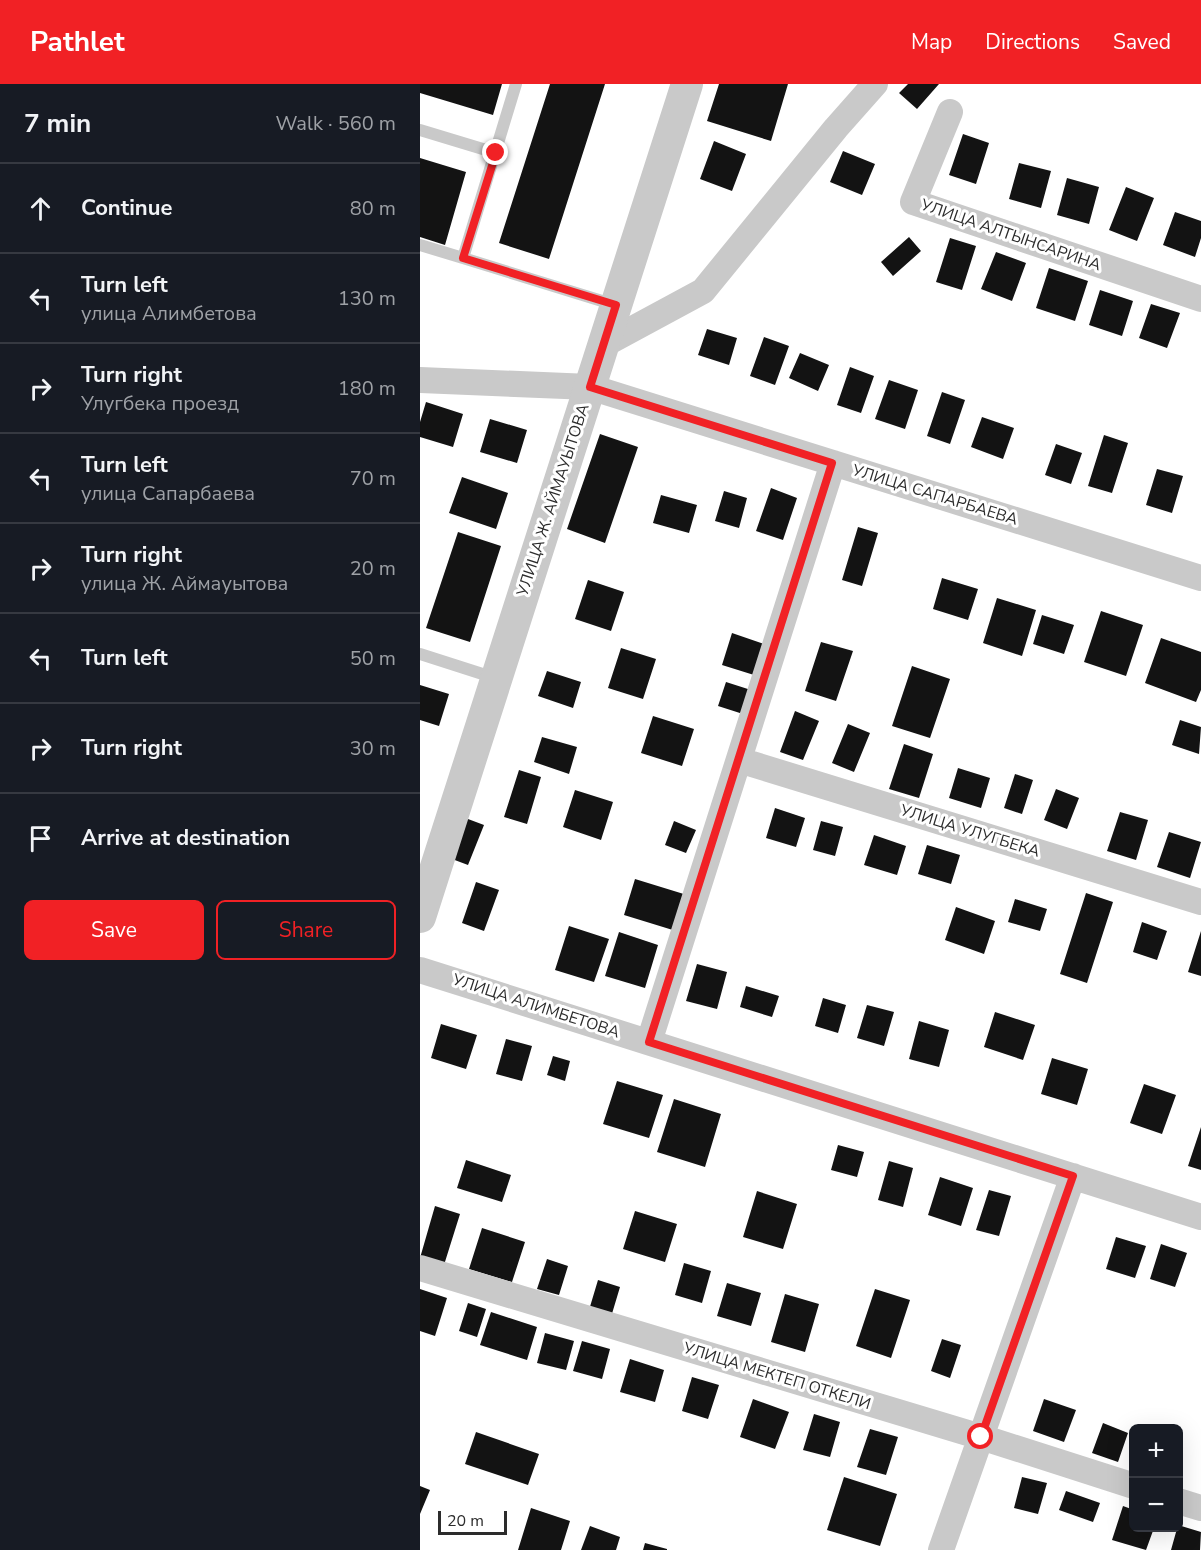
<!DOCTYPE html>
<html lang="en">
<head>
<meta charset="utf-8">
<style>
	:root { --surface:#171b24; --page:#242831; --text:#f1f3f6; --muted:#9ea1a6; --line:#363941; --accent:#f12125 }
	body { margin:0; font-family:"Nunito Sans",sans-serif; background:var(--page); color:var(--text) }
	.controls { position:absolute; right:18px; bottom:18px; display:grid; overflow:hidden; border-radius:9px; box-shadow:0 6px 24px #0002 }
	.controls button { width:54px; height:54px; display:grid; place-items:center; padding:0; border:0; border-bottom:2px solid var(--line); background:var(--surface); color:var(--text); font:30px sans-serif }
	.scale { position:absolute; left:18px; bottom:15px; width:69px; box-sizing:border-box; padding-left:6px; border:3px solid #2c2c2c; border-top:0; font-size:16px; line-height:21px; white-space:nowrap; color:#2c2c2c; -webkit-text-stroke:4px #fff; paint-order:stroke }
	.stop { position:absolute; width:18px; height:18px; margin:-14px; border:4px solid #f12125; border-radius:50%; background:#fff }
	.stop.end { background:#f12125; border-color:#fff; box-shadow:0 2px 6px #0008 }
	.list { margin:0; padding:0; list-style:none }
	h2 { display:flex; justify-content:space-between; align-items:center; height:78px; margin:0; padding:0 24px; font-size:26px }
	h2 small { font-size:20px; font-weight:400; color:var(--muted) }
	.list li { display:grid; grid-template-columns:39px 1fr auto; gap:18px; align-items:center; box-sizing:border-box; height:90px; padding:0 24px; border-top:2px solid var(--line) }
	.list b { display:block; font-size:22px; white-space:nowrap }
	.list p { margin:0; font-size:20px; white-space:nowrap; color:var(--muted) }
	.list em { font-size:20px; font-style:normal; color:var(--muted) }
	.actions { display:flex; gap:12px; padding:18px 24px }
	.actions a { flex:1; padding:14px 0; border:2px solid var(--accent); border-radius:9px; text-align:center; font-size:21px; color:var(--accent) }
	.actions .main { background:var(--accent); color:#fff }
	.icon { flex:none; width:33px; height:33px; fill:none; stroke:currentColor; stroke-width:2; stroke-linecap:round; stroke-linejoin:round }
	.map { position:relative; flex:none; width:781px; height:1466px; overflow:hidden }
	header { display:flex; align-items:center; gap:36px; box-sizing:border-box; height:84px; padding:0 30px; background:var(--accent); color:#fff }
	header strong { font-size:28px }
	nav { display:flex; gap:33px; margin-inline-start:auto; font-size:21px }
	main { display:flex }
	aside { flex:1; background:var(--surface) }
	.map>svg:first-child { display:block }
	.building { fill:#131313 }
	.lines { fill:none; stroke-linecap:round; stroke-linejoin:round }
	.service { stroke:#c9c9c9; stroke-width:12 }
	.minor { stroke:#c9c9c9; stroke-width:26 }
	.tertiary { stroke:#c9c9c9; stroke-width:32 }
	.route { stroke:#f12125; stroke-width:8 }
	.labels { text-anchor:middle; dominant-baseline:central; stroke-width:6; stroke-linejoin:round; paint-order:stroke }
	.street-label { font-size:16px; fill:#2c2c2c; stroke:#fff }
</style>
</head>
<body>
<header>
<strong>Pathlet</strong>
<nav><a>Map</a><a>Directions</a><a>Saved</a></nav>
</header>
<main>
<aside>
<h2>7 min<small>Walk · 560 m</small></h2>
<ul class="list">
<li><svg class="icon" aria-label="ahead" viewBox="0 0 24 24"><path d="M12 20V5M6 11l6-6 6 6"/></svg><div><b>Continue</b></div><em>80 m</em></li>
<li><svg class="icon" aria-label="left" viewBox="0 0 24 24"><path d="M17 20v-9H6M10 6l-5 5 5 5"/></svg><div><b>Turn left</b><p>улица Алимбетова</p></div><em>130 m</em></li>
<li><svg class="icon" aria-label="right" viewBox="0 0 24 24"><path d="M7 20v-9h11M14 6l5 5-5 5"/></svg><div><b>Turn right</b><p>Улугбека проезд</p></div><em>180 m</em></li>
<li><svg class="icon" aria-label="left" viewBox="0 0 24 24"><path d="M17 20v-9H6M10 6l-5 5 5 5"/></svg><div><b>Turn left</b><p>улица Сапарбаева</p></div><em>70 m</em></li>
<li><svg class="icon" aria-label="right" viewBox="0 0 24 24"><path d="M7 20v-9h11M14 6l5 5-5 5"/></svg><div><b>Turn right</b><p>улица Ж. Аймауытова</p></div><em>20 m</em></li>
<li><svg class="icon" aria-label="left" viewBox="0 0 24 24"><path d="M17 20v-9H6M10 6l-5 5 5 5"/></svg><div><b>Turn left</b></div><em>50 m</em></li>
<li><svg class="icon" aria-label="right" viewBox="0 0 24 24"><path d="M7 20v-9h11M14 6l5 5-5 5"/></svg><div><b>Turn right</b></div><em>30 m</em></li>
<li><svg class="icon" aria-label="arrive" viewBox="0 0 24 24"><path d="M6 21V4h12l-3 4 3 4H6"/></svg><div><b>Arrive at destination</b></div></li>
</ul>
<div class="actions"><a class="main">Save</a><a>Share</a></div>
</aside>
<div class="map">
<svg width="781" height="1466" viewBox="0 0 781 1466">
	<rect width="100%" height="100%" fill="#fff"/>
	<path class="building" d="M 0,0 L 82,0 L 73,31 L 0,9 Z
		M 130,0 L 185,0 L 129,175 L 79,159 Z
		M 299,0 L 368,0 L 351,57 L 287,37 Z
		M 488,0 L 519,0 L 497,25 L 479,9 Z
		M 543,50 L 569,59 L 556,100 L 529,91 Z
		M 294,57 L 326,70 L 312,107 L 280,95 Z
		M 423,67 L 455,80 L 442,111 L 410,98 Z
		M 0,74 L 46,88 L 25,161 L 0,153 Z
		M 599,79 L 631,87 L 621,124 L 589,115 Z
		M 647,94 L 679,103 L 669,140 L 637,131 Z
		M 706,103 L 734,114 L 717,157 L 689,146 Z
		M 755,128 L 781,137 L 781,154 L 775,173 L 743,161 Z
		M 489,153 L 501,167 L 473,192 L 461,178 Z
		M 530,154 L 556,162 L 542,206 L 516,198 Z
		M 576,168 L 606,179 L 592,217 L 561,205 Z
		M 629,184 L 668,197 L 655,237 L 616,224 Z
		M 680,206 L 713,217 L 702,252 L 669,241 Z
		M 731,220 L 760,229 L 747,264 L 719,254 Z
		M 287,245 L 317,254 L 309,281 L 278,271 Z
		M 344,253 L 369,262 L 355,301 L 330,292 Z
		M 380,269 L 409,281 L 398,307 L 369,294 Z
		M 430,283 L 454,292 L 441,329 L 417,321 Z
		M 469,296 L 498,306 L 485,345 L 455,335 Z
		M 522,308 L 545,316 L 530,360 L 507,352 Z
		M 6,318 L 43,330 L 33,363 L 0,353 L 0,338 Z
		M 562,333 L 594,344 L 583,375 L 551,363 Z
		M 70,335 L 107,346 L 97,379 L 60,368 Z
		M 180,350 L 218,363 L 185,459 L 147,445 Z
		M 684,351 L 708,359 L 692,409 L 668,402 Z
		M 636,360 L 662,369 L 651,400 L 625,391 Z
		M 737,385 L 763,392 L 752,429 L 726,421 Z
		M 42,393 L 88,409 L 76,445 L 29,429 Z
		M 351,404 L 377,414 L 363,456 L 336,447 Z
		M 304,407 L 327,414 L 319,444 L 295,437 Z
		M 241,411 L 277,421 L 269,449 L 233,439 Z
		M 438,443 L 458,449 L 442,502 L 422,496 Z
		M 38,448 L 81,462 L 50,558 L 6,544 Z
		M 522,494 L 558,505 L 548,536 L 513,525 Z
		M 168,496 L 204,508 L 191,547 L 155,535 Z
		M 577,514 L 616,526 L 602,572 L 563,559 Z
		M 681,527 L 723,541 L 706,592 L 664,578 Z
		M 622,531 L 654,541 L 644,570 L 613,560 Z
		M 312,549 L 344,560 L 334,591 L 302,581 Z
		M 741,554 L 781,568 L 781,606 L 776,618 L 725,599 Z
		M 401,558 L 433,567 L 416,617 L 385,607 Z
		M 201,564 L 236,575 L 223,615 L 188,604 Z
		M 492,582 L 530,595 L 510,654 L 472,642 Z
		M 127,587 L 161,598 L 153,624 L 118,612 Z
		M 306,598 L 331,606 L 323,630 L 298,622 Z
		M 0,601 L 29,610 L 19,642 L 0,636 Z
		M 375,627 L 399,637 L 383,676 L 360,668 Z
		M 233,632 L 274,645 L 262,682 L 221,669 Z
		M 760,636 L 781,643 L 779,670 L 752,661 Z
		M 428,640 L 450,649 L 434,688 L 412,679 Z
		M 122,653 L 157,663 L 149,690 L 114,678 Z
		M 484,660 L 513,670 L 499,714 L 469,705 Z
		M 538,684 L 570,694 L 561,724 L 529,714 Z
		M 99,686 L 121,693 L 107,740 L 84,733 Z
		M 595,690 L 613,696 L 602,730 L 584,724 Z
		M 636,705 L 659,714 L 647,745 L 624,736 Z
		M 155,706 L 193,718 L 181,756 L 143,743 Z
		M 355,724 L 385,734 L 376,763 L 346,754 Z
		M 700,728 L 728,736 L 716,776 L 687,767 Z
		M 40,732 L 64,741 L 48,781 L 24,772 Z
		M 254,737 L 276,746 L 266,769 L 245,761 Z
		M 401,737 L 423,743 L 415,772 L 393,766 Z
		M 749,748 L 781,758 L 770,794 L 737,783 Z
		M 454,751 L 486,762 L 477,791 L 444,781 Z
		M 507,761 L 540,771 L 531,800 L 498,790 Z
		M 215,795 L 267,811 L 256,847 L 204,831 Z
		M 56,798 L 79,806 L 64,847 L 42,839 Z
		M 666,809 L 693,818 L 667,899 L 640,890 Z
		M 595,815 L 627,825 L 620,847 L 588,838 Z
		M 536,823 L 575,837 L 564,870 L 525,856 Z
		M 722,838 L 747,847 L 737,876 L 713,868 Z
		M 149,842 L 189,855 L 174,898 L 135,886 Z
		M 781,847 L 781,892 L 768,888 Z
		M 199,848 L 238,861 L 225,904 L 185,892 Z
		M 277,880 L 307,888 L 297,925 L 266,917 Z
		M 326,902 L 359,912 L 352,933 L 320,923 Z
		M 403,914 L 426,921 L 418,949 L 395,942 Z
		M 447,921 L 474,928 L 464,962 L 437,954 Z
		M 575,928 L 615,941 L 603,976 L 564,963 Z
		M 499,937 L 529,946 L 519,983 L 489,975 Z
		M 21,940 L 57,951 L 46,985 L 11,974 Z
		M 86,955 L 112,962 L 102,997 L 76,990 Z
		M 133,972 L 150,977 L 145,997 L 127,991 Z
		M 632,974 L 668,985 L 657,1021 L 621,1010 Z
		M 197,997 L 243,1011 L 229,1054 L 183,1040 Z
		M 724,1000 L 756,1011 L 742,1050 L 710,1039 Z
		M 254,1015 L 301,1030 L 285,1083 L 237,1068 Z
		M 781,1043 L 781,1086 L 768,1082 Z
		M 418,1061 L 444,1068 L 437,1093 L 411,1086 Z
		M 46,1076 L 91,1091 L 82,1118 L 37,1104 Z
		M 469,1077 L 493,1084 L 483,1123 L 458,1116 Z
		M 520,1093 L 553,1104 L 541,1142 L 508,1131 Z
		M 569,1106 L 591,1112 L 579,1152 L 556,1146 Z
		M 337,1107 L 377,1120 L 363,1165 L 323,1153 Z
		M 15,1122 L 40,1130 L 24,1181 L 0,1174 Z
		M 215,1127 L 257,1140 L 245,1178 L 203,1165 Z
		M 62,1144 L 105,1158 L 92,1198 L 49,1185 Z
		M 696,1153 L 726,1162 L 715,1194 L 686,1185 Z
		M 741,1160 L 767,1169 L 755,1203 L 730,1195 Z
		M 127,1175 L 148,1182 L 139,1211 L 117,1205 Z
		M 264,1179 L 291,1187 L 282,1219 L 255,1211 Z
		M 178,1196 L 200,1203 L 191,1233 L 169,1226 Z
		M 307,1199 L 341,1209 L 331,1242 L 297,1232 Z
		M 0,1205 L 27,1214 L 15,1252 L 0,1247 Z
		M 455,1205 L 490,1216 L 471,1274 L 436,1262 Z
		M 365,1210 L 399,1220 L 385,1268 L 351,1258 Z
		M 48,1219 L 66,1225 L 57,1253 L 39,1247 Z
		M 71,1228 L 117,1243 L 107,1276 L 60,1261 Z
		M 125,1249 L 154,1257 L 146,1286 L 117,1279 Z
		M 522,1255 L 541,1261 L 530,1294 L 511,1287 Z
		M 162,1257 L 190,1265 L 182,1295 L 153,1287 Z
		M 210,1275 L 244,1286 L 235,1318 L 200,1308 Z
		M 272,1293 L 299,1301 L 288,1335 L 262,1327 Z
		M 333,1315 L 369,1328 L 355,1365 L 320,1353 Z
		M 624,1315 L 656,1326 L 644,1358 L 613,1347 Z
		M 394,1330 L 420,1338 L 410,1373 L 383,1366 Z
		M 683,1339 L 708,1349 L 698,1378 L 672,1369 Z
		M 450,1345 L 478,1353 L 466,1391 L 437,1383 Z
		M 56,1348 L 119,1370 L 108,1401 L 45,1380 Z
		M 424,1393 L 477,1410 L 460,1462 L 407,1446 Z
		M 602,1393 L 627,1399 L 618,1430 L 594,1424 Z
		M 0,1402 L 10,1406 L 0,1430 Z
		M 646,1407 L 680,1419 L 673,1438 L 639,1426 Z
		M 703,1422 L 714,1426 L 714,1444 L 734,1444 L 726,1466 L 692,1456 Z
		M 111,1424 L 150,1437 L 141,1466 L 98,1466 Z
		M 758,1441 L 781,1448 L 780,1466 L 751,1466 Z
		M 170,1442 L 200,1453 L 196,1466 L 161,1466 Z
		M 225,1459 L 247,1465 L 247,1466 L 223,1466 Z"/>
	<g class="lines">
		<path class="service" d="M 96,0 L 43,174 L 195,221
			M 0,46 L 76,69
			M 0,161 L 43,174
			M 0,570 L 75,594"/>
		<path class="minor" d="M 530,28 L 493,118 L 781,215
			M 183,261 L 283,207 L 416,44 L 455,0
			M 0,296 L 170,303 L 781,494
			M 319,676 L 781,818
			M 0,886 L 781,1133
			M 229,958 L 413,379
			M 0,1184 L 561,1353 L 714,1402
			M 758,1417 L 781,1424
			M 521,1466 L 653,1092"/>
		<path class="tertiary" d="M 0,833 L 267,0"/>
	</g>
	<g class="lines">
		<path class="route" d="M 76,69 L 43,174 L 196,221 L 170,303 L 412,379 L 229,958 L 653,1092 L 561,1353"/>
	</g>
	<g class="labels">
		<g class="street-label">
			<text transform="translate(591 151) rotate(19)">УЛИЦА АЛТЫНСАРИНА</text>
			<text transform="translate(515 411) rotate(17)">УЛИЦА САПАРБАЕВА</text>
			<text transform="translate(133 416) rotate(-72)">УЛИЦА Ж. АЙМАУЫТОВА</text>
			<text transform="translate(550 747) rotate(17)">УЛИЦА УЛУГБЕКА</text>
			<text transform="translate(116 922) rotate(18)">УЛИЦА АЛИМБЕТОВА</text>
			<text transform="translate(357 1292) rotate(17)">УЛИЦА МЕКТЕП ОТКЕЛИ</text>
		</g>
	</g>
</svg>
<div class="controls">
<button>+</button>
<button>−</button>
</div>
<div class="scale">20 m</div>
<div class="stop" style="left:561px;top:1353px"></div>
<div class="stop end" style="left:76px;top:69px"></div>
</div>
</main>
</body>
</html>
